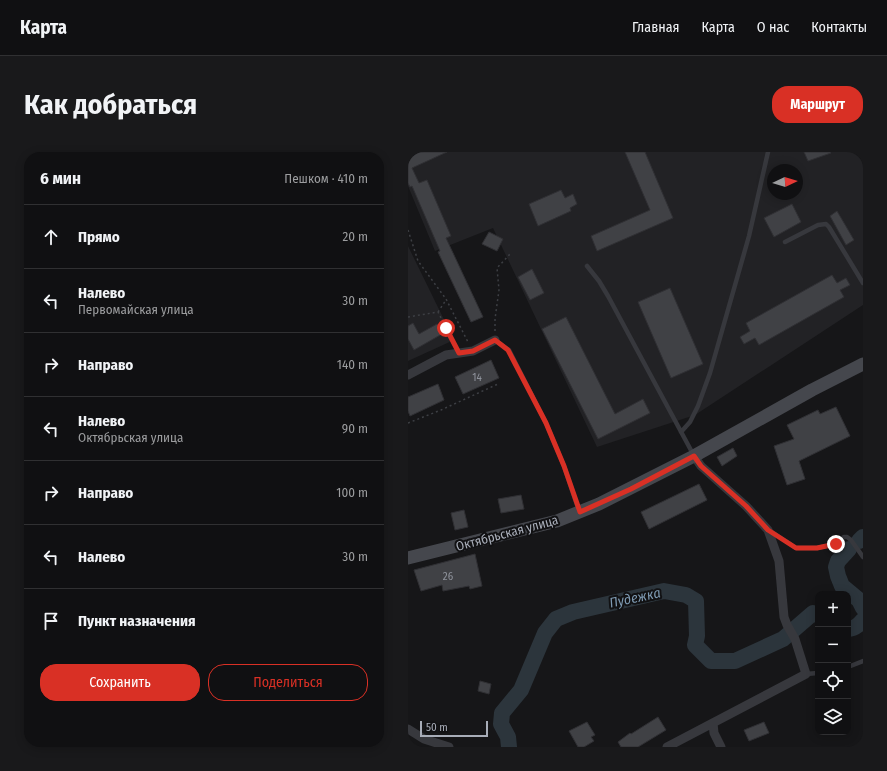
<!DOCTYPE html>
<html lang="ru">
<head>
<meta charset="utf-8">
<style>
	:root { --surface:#101012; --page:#19191b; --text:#f1f3f6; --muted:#9c9d9f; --line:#303032; --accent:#d93025 }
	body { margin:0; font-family:"Fira Sans Condensed",sans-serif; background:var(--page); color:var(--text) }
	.controls { position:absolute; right:12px; bottom:12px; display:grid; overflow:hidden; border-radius:8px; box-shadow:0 2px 10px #0003 }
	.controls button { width:36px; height:36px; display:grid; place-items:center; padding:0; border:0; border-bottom:1px solid var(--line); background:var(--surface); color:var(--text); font:20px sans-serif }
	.compass { position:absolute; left:359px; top:12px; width:36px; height:36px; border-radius:50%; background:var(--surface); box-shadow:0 2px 10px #0003; rotate:86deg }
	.scale { position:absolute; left:12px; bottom:10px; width:68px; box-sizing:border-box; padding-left:4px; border:2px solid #a8adb8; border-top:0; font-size:11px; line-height:14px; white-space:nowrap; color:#a8adb8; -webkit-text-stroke:3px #111113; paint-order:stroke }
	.stop { position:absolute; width:12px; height:12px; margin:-9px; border:3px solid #d93025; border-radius:50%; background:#fff }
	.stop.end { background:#d93025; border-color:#fff; box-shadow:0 1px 4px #0008 }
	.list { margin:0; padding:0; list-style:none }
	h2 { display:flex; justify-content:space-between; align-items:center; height:52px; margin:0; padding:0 16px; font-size:17px }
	h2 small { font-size:13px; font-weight:400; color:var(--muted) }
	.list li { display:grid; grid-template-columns:26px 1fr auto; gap:12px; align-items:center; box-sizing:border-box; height:64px; padding:0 16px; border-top:1px solid var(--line) }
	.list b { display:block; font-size:15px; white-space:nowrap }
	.list p { margin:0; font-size:13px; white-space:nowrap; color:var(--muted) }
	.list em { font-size:13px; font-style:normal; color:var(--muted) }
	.actions { display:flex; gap:8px; padding:12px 16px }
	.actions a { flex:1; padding:9px 0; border:1px solid var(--accent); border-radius:16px; text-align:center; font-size:14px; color:var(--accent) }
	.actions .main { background:var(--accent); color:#fff }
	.icon { flex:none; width:22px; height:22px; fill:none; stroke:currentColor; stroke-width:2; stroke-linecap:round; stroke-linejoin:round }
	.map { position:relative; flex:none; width:455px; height:595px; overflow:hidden; border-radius:16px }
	header { display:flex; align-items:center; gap:24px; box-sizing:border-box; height:56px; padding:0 20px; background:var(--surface); border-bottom:1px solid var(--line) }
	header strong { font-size:19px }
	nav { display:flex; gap:22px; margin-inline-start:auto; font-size:14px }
	.intro { display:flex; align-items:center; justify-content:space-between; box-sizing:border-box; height:96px; padding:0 24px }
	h1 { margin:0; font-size:28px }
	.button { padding:10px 18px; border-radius:16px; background:var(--accent); color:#fff; font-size:14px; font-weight:700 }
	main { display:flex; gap:24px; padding:0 24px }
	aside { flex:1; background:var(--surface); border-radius:16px; box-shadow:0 2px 10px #0003 }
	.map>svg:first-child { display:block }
	.built { fill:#222225; fill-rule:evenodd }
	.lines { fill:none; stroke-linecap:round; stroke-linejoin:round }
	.river { stroke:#2c353c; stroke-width:16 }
	.building { fill:#404145; stroke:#303034 }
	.path { stroke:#3d3f44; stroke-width:1.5; stroke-dasharray:2 3; stroke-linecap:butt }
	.lane { stroke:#37383d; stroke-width:4.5 }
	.street { stroke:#37383d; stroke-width:9 }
	.secondary { stroke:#45474d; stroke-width:13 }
	.route { stroke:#d93025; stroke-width:5 }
	.labels { text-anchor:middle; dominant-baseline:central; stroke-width:4; stroke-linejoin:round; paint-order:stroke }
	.number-label { font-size:11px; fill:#8e929b }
	.street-label { font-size:13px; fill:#a8adb8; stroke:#111113 }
	.water-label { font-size:14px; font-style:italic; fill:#7f9bb3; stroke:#111113 }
</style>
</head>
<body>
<header>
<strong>Карта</strong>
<nav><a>Главная</a><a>Карта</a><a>О нас</a><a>Контакты</a></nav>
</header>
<div class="intro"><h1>Как добраться</h1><a class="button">Маршрут</a></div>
<main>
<aside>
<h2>6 мин<small>Пешком · 410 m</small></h2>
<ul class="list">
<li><svg class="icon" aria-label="ahead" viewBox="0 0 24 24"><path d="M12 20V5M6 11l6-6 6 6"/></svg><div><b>Прямо</b></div><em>20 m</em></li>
<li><svg class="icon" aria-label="left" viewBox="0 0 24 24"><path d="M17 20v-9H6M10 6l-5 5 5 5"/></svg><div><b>Налево</b><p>Первомайская улица</p></div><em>30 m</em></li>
<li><svg class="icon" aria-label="right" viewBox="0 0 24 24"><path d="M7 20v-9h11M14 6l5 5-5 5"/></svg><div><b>Направо</b></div><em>140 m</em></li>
<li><svg class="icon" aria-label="left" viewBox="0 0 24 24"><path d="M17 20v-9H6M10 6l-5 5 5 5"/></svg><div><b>Налево</b><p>Октябрьская улица</p></div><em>90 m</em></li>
<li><svg class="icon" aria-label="right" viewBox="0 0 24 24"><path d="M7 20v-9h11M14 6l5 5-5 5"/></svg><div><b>Направо</b></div><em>100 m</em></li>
<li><svg class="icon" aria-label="left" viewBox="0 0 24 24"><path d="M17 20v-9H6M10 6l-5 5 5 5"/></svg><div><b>Налево</b></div><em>30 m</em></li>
<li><svg class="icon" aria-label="arrive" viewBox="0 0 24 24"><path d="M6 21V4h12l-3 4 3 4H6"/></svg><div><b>Пункт назначения</b></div></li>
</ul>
<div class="actions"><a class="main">Сохранить</a><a>Поделиться</a></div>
</aside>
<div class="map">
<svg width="455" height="595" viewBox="0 0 455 595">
	<rect width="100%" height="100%" fill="#161618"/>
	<path class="built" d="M 0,0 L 455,0 L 455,153 L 287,263 L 189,295 L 85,76 L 27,99 L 0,34 ZM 365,18 L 389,18 L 389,42 L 365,42 Z
		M 0,94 L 46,188 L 0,209 Z"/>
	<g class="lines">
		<path class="river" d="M 451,389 L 455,385
			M 441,397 L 430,409 L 428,415 L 430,424 L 434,434 L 451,448 L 455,456
			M 440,477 C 447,477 451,473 455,468
			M 101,595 L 100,585 L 93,572 L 94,561 L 113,538 L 137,481 L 148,467 L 165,460 L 256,439 L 278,443 L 288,449 L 289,484 L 287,493 L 303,509 L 327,509 L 375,487 L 405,461 L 410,463"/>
	</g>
	<path class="building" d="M 0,0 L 39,0 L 4,16 L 11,31 L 19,28 L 43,84 L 38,86 L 75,165 L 63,170 L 30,100 L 32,99 L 4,34 L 2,35 L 0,31 Z
		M 217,0 L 237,0 L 265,66 L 189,99 L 183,84 L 242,58 Z
		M 396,0 L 422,0 L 423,1 L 400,9 Z
		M 153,38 L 157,46 L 165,42 L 169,52 L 162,56 L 163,59 L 130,74 L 121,52 Z
		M 384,52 L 393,70 L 366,85 L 356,66 Z
		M 429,59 L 446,88 L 438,93 L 422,64 Z
		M 81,80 L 95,87 L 89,99 L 74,92 Z
		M 124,117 L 136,141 L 122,148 L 110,125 Z
		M 424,123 L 429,131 L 438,126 L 442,133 L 432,138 L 436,145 L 351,193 L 347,186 L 336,192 L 332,185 L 342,179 L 338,171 Z
		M 262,136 L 295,212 L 263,226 L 230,150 Z
		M 158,165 L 207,262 L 235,247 L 242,261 L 190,287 L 134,177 Z
		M 5,171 L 11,182 L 29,172 L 34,182 L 6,198 L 0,187 L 0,174 Z
		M 83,208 L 91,226 L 55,242 L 47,225 Z
		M 30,232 L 36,248 L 2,264 L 0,259 L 0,245 Z
		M 428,255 L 442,284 L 391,309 L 397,327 L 379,333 L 366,294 L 386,287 L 379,273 L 410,258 L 412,262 Z
		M 325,296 L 329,304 L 314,314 L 309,305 Z
		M 291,332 L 299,348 L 241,377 L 233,360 Z
		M 113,343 L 116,357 L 93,361 L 90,347 Z
		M 56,358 L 60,375 L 47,378 L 43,361 Z
		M 67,402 L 74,434 L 62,437 L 61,434 L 35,439 L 34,433 L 13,439 L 6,418 Z
		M 72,529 L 83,532 L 81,542 L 70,539 Z
		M 250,565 L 258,578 L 230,595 L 213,595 L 210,590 L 222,581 L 223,582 Z
		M 179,570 L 187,583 L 183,585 L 186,589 L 176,595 L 170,595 L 161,579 Z
		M 356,570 L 361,581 L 341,589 L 336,578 Z"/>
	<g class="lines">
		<path class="path" d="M 0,78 L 10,109 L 38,147 L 60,190
			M 30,160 L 38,148
			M 0,165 L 30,160 L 46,192
			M 87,179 L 87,167 L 91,138 L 89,116 L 103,101
			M 0,271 L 33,258 L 90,232"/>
		<path class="lane" d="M 377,90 L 410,73 L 418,72 L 421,75 L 455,131
			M 179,114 L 191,129 L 200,144 L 285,302
			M 87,188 L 101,198 L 138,271 L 156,314 L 171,359
			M 273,280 L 282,270 L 290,254 L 302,221 L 341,84 L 360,0
			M 361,378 L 388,396 L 409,396 L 423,393 L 436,385 L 439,385 L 443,388 L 455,405
			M 440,515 L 455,509
			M 398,522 L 410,521"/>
		<path class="street" d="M 0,223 L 38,203 L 65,199 L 87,188
			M 305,571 L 306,581 L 313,595
			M 0,577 L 16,587 L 41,595
			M 259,595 L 398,522 L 387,487 L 379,473 L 376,465 L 371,409 L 360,378 L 338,354 L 293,314 L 286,304"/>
		<path class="secondary" d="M 0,406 L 149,369 L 191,352 L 286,304 L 404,238 L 455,212"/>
	</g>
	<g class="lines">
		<path class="route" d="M 38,176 L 51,201 L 65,199 L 87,188 L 100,198 L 138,271 L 156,314 L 172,360 L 223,337 L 286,304 L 293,314 L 338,354 L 360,378 L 388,396 L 409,396 L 428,392"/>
	</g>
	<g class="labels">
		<g class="number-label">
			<text x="69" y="225">14</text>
			<text x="40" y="424">26</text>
		</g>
		<g class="street-label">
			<text transform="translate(99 381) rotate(-15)">Октябрьская улица</text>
		</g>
		<g class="water-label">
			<text transform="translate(227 446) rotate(-12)">Пудежка</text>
		</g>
	</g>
</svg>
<div class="controls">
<button>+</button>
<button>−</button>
<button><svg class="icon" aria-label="locate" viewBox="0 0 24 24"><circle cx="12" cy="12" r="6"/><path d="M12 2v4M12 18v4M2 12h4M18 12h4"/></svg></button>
<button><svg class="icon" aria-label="layers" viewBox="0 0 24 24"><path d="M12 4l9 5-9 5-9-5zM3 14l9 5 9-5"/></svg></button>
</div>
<svg class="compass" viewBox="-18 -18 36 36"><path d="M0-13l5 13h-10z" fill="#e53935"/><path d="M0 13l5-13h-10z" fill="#9c9d9f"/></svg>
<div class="scale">50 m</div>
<div class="stop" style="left:38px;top:176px"></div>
<div class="stop end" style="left:428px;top:392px"></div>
</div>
</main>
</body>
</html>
